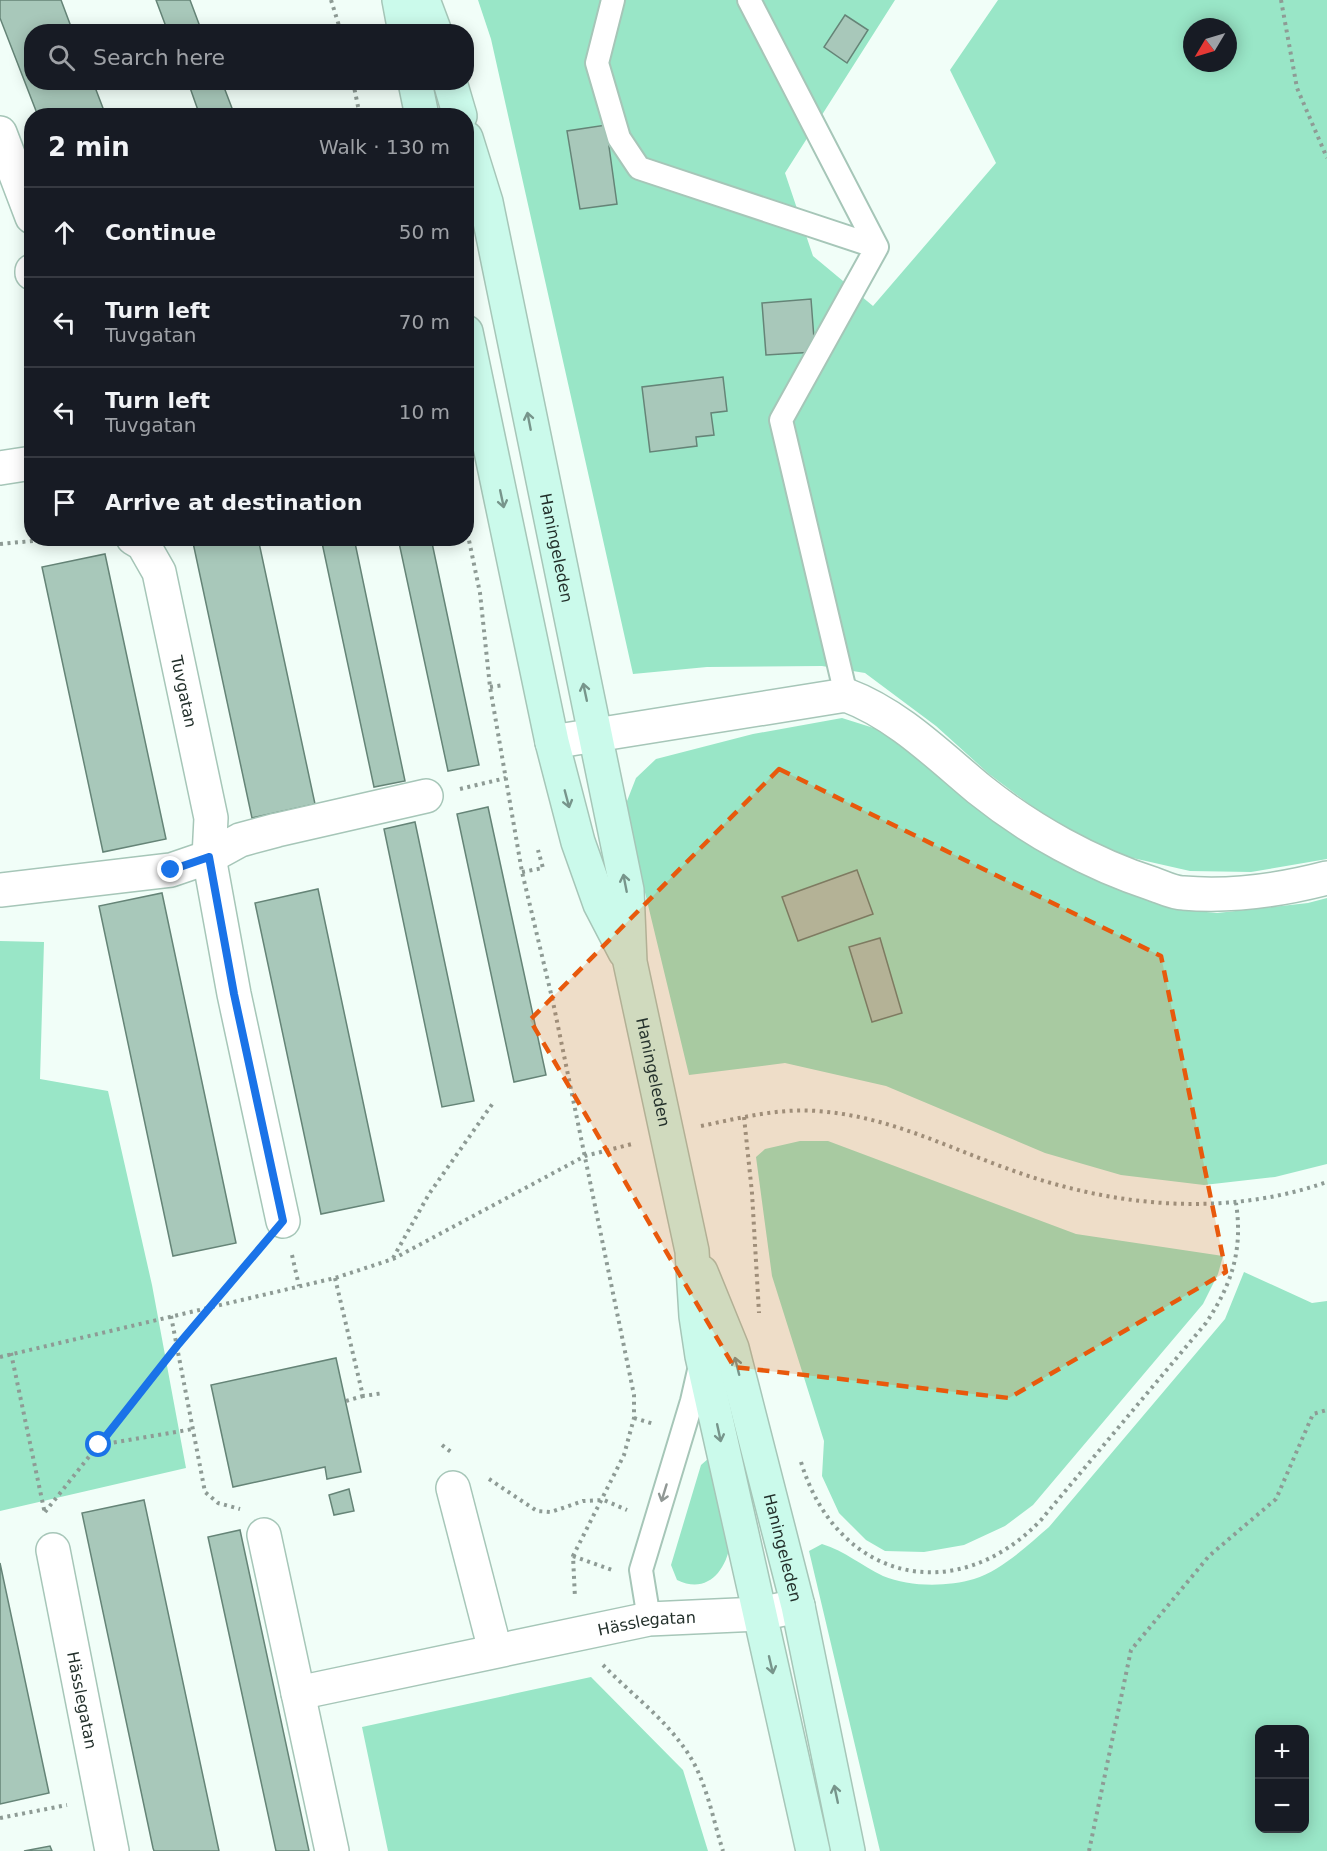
<!DOCTYPE html>
<html lang="en">
<head>
<meta charset="utf-8">
<style>
	:root { --surface:#171b24; --page:#20242c; --text:#f1f3f6; --muted:#9ea1a6; --line:#363941 }
	body { margin:0; font-family:"DejaVu Sans",sans-serif; background:var(--page); color:var(--text) }
	.controls { position:absolute; right:18px; bottom:18px; display:grid; overflow:hidden; border-radius:12px; box-shadow:0 3px 15px #0003 }
	.controls button { width:54px; height:54px; display:grid; place-items:center; padding:0; border:0; border-bottom:2px solid var(--line); background:var(--surface); color:var(--text); font:30px sans-serif }
	.compass { position:absolute; left:1183px; top:18px; width:54px; height:54px; border-radius:50%; background:var(--surface); box-shadow:0 3px 15px #0003; rotate:232deg }
	.stop { position:absolute; width:18px; height:18px; margin:-14px; border:4px solid #1a73e8; border-radius:50%; background:#fff }
	.stop.end { background:#1a73e8; border-color:#fff; box-shadow:0 2px 6px #0008 }
	.list { margin:0; padding:0; list-style:none }
	h2 { display:flex; justify-content:space-between; align-items:center; height:78px; margin:0; padding:0 24px; font-size:26px }
	h2 small { font-size:20px; font-weight:400; color:var(--muted) }
	.list li { display:grid; grid-template-columns:39px 1fr auto; gap:18px; align-items:center; box-sizing:border-box; height:90px; padding:0 24px; border-top:2px solid var(--line) }
	.list b { display:block; font-size:22px; white-space:nowrap }
	.list p { margin:0; font-size:20px; white-space:nowrap; color:var(--muted) }
	.list em { font-size:20px; font-style:normal; color:var(--muted) }
	.icon { flex:none; width:33px; height:33px; fill:none; stroke:currentColor; stroke-width:2; stroke-linecap:round; stroke-linejoin:round }
	.map { position:relative; flex:none; width:1327px; height:1851px; overflow:hidden }
	.search { position:absolute; background:var(--surface); box-shadow:0 3px 15px #0003; left:24px; top:24px; width:450px; height:66px; display:flex; align-items:center; gap:15px; box-sizing:border-box; padding:0 21px; border-radius:24px; color:var(--muted); font-size:22px }
	.panel { position:absolute; background:var(--surface); box-shadow:0 3px 15px #0003; left:24px; top:108px; width:450px; height:438px; border-radius:24px }
	.map>svg:first-child { display:block }
	.green { fill:#99e6c7; fill-rule:evenodd }
	.building { fill:#a8c8ba; stroke:#658477; stroke-width:1.5 }
	.lines { fill:none; stroke-linecap:round; stroke-linejoin:round }
	.service-casing { stroke:#a6c6b8; stroke-width:26 }
	.minor-casing { stroke:#a6c6b8; stroke-width:36 }
	.secondary-casing { stroke:#a6c6b8; stroke-width:36 }
	.path { stroke:#8e9b95; stroke-width:4; stroke-dasharray:3 4.5; stroke-linecap:butt }
	.service { stroke:#fff; stroke-width:22 }
	.minor { stroke:#fff; stroke-width:33 }
	.secondary { stroke:#cbfaeb; stroke-width:33 }
	.oneway { stroke:#77958b }
	.oneway2 { stroke:#919895 }
	.route { stroke:#1a73e8; stroke-width:8 }
	.marked { fill:#e8590c; fill-opacity:0.2; stroke:#e8590c; stroke-width:4.5; stroke-dasharray:12 8; stroke-linejoin:round }
	.labels { text-anchor:middle; dominant-baseline:central; stroke-width:4.5; stroke-linejoin:round; paint-order:stroke }
	.street-label { font-size:16px; fill:#23302b; stroke:#f1fef8 }
</style>
</head>
<body>
<div class="map">
<svg width="1327" height="1851" viewBox="0 0 1327 1851">
	<rect width="100%" height="100%" fill="#f1fef8"/>
	<path class="green" d="M 478,0 L 895,0 L 785,173 L 813,256 L 873,306 L 996,163 L 950,70 L 998,0 L 1327,0 L 1327,859 L 1251,872 L 1190,871 L 1115,854 L 1052,821 L 989,774 L 936,726 L 865,673 L 822,666 L 707,667 L 633,674 L 491,39 ZM 1192,27 L 1228,27 L 1228,63 L 1192,63 Z
		M 842,718 L 880,730 L 1093,878 L 1128,894 L 1185,910 L 1217,913 L 1308,903 L 1327,898 L 1327,1164 L 1275,1177 L 1204,1185 L 1121,1175 L 1045,1153 L 886,1086 L 785,1063 L 689,1075 L 628,822 L 627,801 L 636,778 L 656,759 L 753,734 Z
		M 0,941 L 44,942 L 40,1079 L 108,1091 L 152,1285 L 186,1468 L 0,1511 Z
		M 800,1141 L 828,1141 L 1076,1234 L 1223,1256 L 1218,1274 L 1203,1304 L 1033,1505 L 1005,1526 L 964,1545 L 924,1552 L 885,1551 L 866,1540 L 839,1513 L 822,1476 L 824,1441 L 772,1276 L 756,1157 L 765,1149 Z
		M 1244,1272 L 1312,1303 L 1327,1301 L 1327,1851 L 880,1851 L 809,1551 L 822,1544 C 845,1551 862,1566 883,1576 C 909,1587 947,1587 974,1579 C 1002,1570 1027,1546 1049,1527 L 1225,1319 ZM 1260,1730 L 1304,1730 L 1304,1828 L 1260,1828 Z
		M 709,1458 L 730,1545 C 725,1573 706,1594 677,1580 L 671,1565 L 701,1465 Z
		M 591,1677 L 683,1770 L 708,1851 L 388,1851 L 362,1727 Z"/>
	<path class="building" d="M 0,0 L 61,0 L 73,32 L 32,32 L 32,82 L 93,82 L 106,116 L 38,116 L 0,18 Z
		M 156,0 L 190,0 L 202,32 L 168,32 Z
		M 845,15 L 868,30 L 847,63 L 824,47 Z
		M 188,82 L 222,82 L 235,116 L 200,116 Z
		M 606,125 L 617,204 L 580,209 L 567,131 Z
		M 811,299 L 815,352 L 766,355 L 762,303 Z
		M 723,377 L 727,411 L 711,413 L 714,435 L 696,437 L 697,446 L 650,452 L 642,387 Z
		M 192,538 L 258,538 L 315,804 L 252,818 Z
		M 321,538 L 354,538 L 405,781 L 374,787 Z
		M 398,538 L 431,538 L 479,765 L 448,771 Z
		M 105,554 L 166,839 L 103,852 L 42,567 Z
		M 488,807 L 546,1075 L 514,1082 L 457,814 Z
		M 415,822 L 474,1101 L 442,1107 L 384,829 Z
		M 857,870 L 873,914 L 798,941 L 782,897 Z
		M 318,889 L 384,1201 L 321,1214 L 255,903 Z
		M 162,893 L 236,1243 L 173,1256 L 99,906 Z
		M 880,938 L 902,1013 L 872,1022 L 849,947 Z
		M 336,1358 L 361,1472 L 327,1479 L 325,1467 L 233,1487 L 211,1385 Z
		M 349,1489 L 354,1511 L 334,1515 L 329,1495 Z
		M 144,1500 L 219,1851 L 154,1851 L 153,1848 L 82,1513 Z
		M 240,1530 L 309,1851 L 276,1851 L 208,1537 Z
		M 0,1563 L 49,1793 L 0,1804 Z
		M 50,1846 L 52,1851 L 24,1851 Z"/>
	<g class="lines">
		<g class="service-casing">
			<path id="service" d="M 613,0 L 597,63 L 619,138 L 639,168 L 877,247
				M 749,0 L 877,247
				M 846,695 L 781,420 L 877,247
				M 649,1619 L 641,1570 L 692,1401 L 700,1366"/>
		</g>
		<g class="minor-casing">
			<g id="minor">
				<path d="M 0,133 L 32,217"/>
				<path d="M 32,271 L 32,273"/>
				<path d="M 0,468 L 32,463"/>
				<path id="s1" d="M 133,538 L 143,544 L 159,572 L 211,818 L 209,857 L 234,994 L 283,1221"/>
				<path d="M 552,742 L 846,695 C 897,714 937,754 979,789 C 1030,830 1091,864 1153,884 C 1162,887 1173,893 1183,893 C 1231,897 1281,890 1327,878"/>
				<path d="M 0,890 L 171,870 L 209,857 L 240,840 L 277,830 L 426,796"/>
				<path d="M 453,1488 L 495,1650"/>
				<path d="M 264,1535 L 332,1851"/>
				<path id="s2" d="M 53,1550 L 112,1851"/>
				<path id="s3" d="M 298,1693 L 649,1619 L 759,1614 L 798,1606"/>
			</g>
		</g>
		<g class="secondary-casing">
			<g id="secondary">
				<path d="M 399,0 L 405,32"/>
				<path d="M 423,0 L 435,32"/>
				<path d="M 415,82 L 422,116"/>
				<path d="M 450,82 L 460,116"/>
				<path id="s4" d="M 466,138 L 486,202 L 627,890 L 630,962 L 692,1251 L 696,1316 L 702,1356 L 813,1851"/>
				<path d="M 466,332 L 552,742 L 578,842 L 600,904 L 625,952"/>
				<path id="s5" d="M 701,1272 L 732,1348 L 798,1606 L 848,1851"/>
			</g>
		</g>
		<path class="path" d="M 331,0 L 341,32
			M 1281,0 L 1297,88 L 1327,158
			M 353,82 L 360,116
			M 466,526 L 480,593 L 490,687 L 522,872 L 553,1002 L 634,1395 L 634,1418 L 624,1455 L 573,1556 L 575,1598
			M 0,544 L 64,538
			M 490,687 L 504,685
			M 460,789 L 506,778
			M 522,872 L 543,868 L 538,850
			M 744,1117 L 752,1193 L 759,1313
			M 701,1126 C 740,1118 778,1108 817,1111 C 886,1116 940,1144 1003,1167 C 1106,1206 1221,1219 1327,1182
			M 292,1255 L 299,1286
			M 393,1258 L 429,1194 L 493,1103
			M 335,1278 L 363,1396 L 384,1393
			M 171,1316 L 205,1492 L 218,1503 L 240,1509
			M 11,1353 L 45,1514
			M 0,1357 L 335,1278 L 393,1259 L 585,1156 L 632,1144
			M 346,1401 L 363,1396
			M 634,1418 L 654,1424
			M 99,1445 L 193,1429
			M 442,1445 L 451,1452
			M 801,1462 C 837,1581 956,1609 1041,1520 L 1206,1323 C 1232,1284 1243,1250 1236,1203
			M 489,1479 L 537,1511 L 551,1512 L 583,1501 L 604,1500 L 627,1510
			M 45,1512 L 177,1346 L 261,1247
			M 573,1556 L 612,1570
			M 603,1665 C 631,1694 667,1720 689,1755 C 707,1783 713,1820 723,1851
			M 0,1818 L 67,1805
			M 1089,1851 L 1131,1650 L 1209,1556 L 1276,1499 L 1313,1414 L 1327,1410"/>
		<use href="#service" class="service"/>
		<use href="#minor" class="minor"/>
		<use href="#secondary" class="secondary"/>
	</g>
	<defs><path id="oneway-shaft" d="M-6 0H5M1.5-3L5.5 0L1.5 3" fill="none" stroke-width="1.6" stroke-linecap="round" stroke-linejoin="round" transform="scale(1.5)"/></defs>
	<g class="oneway">
		<use href="#oneway-shaft" transform="translate(529 421) rotate(-101)"/>
		<use href="#oneway-shaft" transform="translate(502 499) rotate(78)"/>
		<use href="#oneway-shaft" transform="translate(585 692) rotate(-102)"/>
		<use href="#oneway-shaft" transform="translate(567 799) rotate(75)"/>
		<use href="#oneway-shaft" transform="translate(625 883) rotate(-101)"/>
		<use href="#oneway-shaft" transform="translate(737 1366) rotate(-104)"/>
		<use href="#oneway-shaft" transform="translate(719 1433) rotate(78)"/>
		<use href="#oneway-shaft" transform="translate(771 1665) rotate(77)"/>
		<use href="#oneway-shaft" transform="translate(836 1794) rotate(-102)"/>
	</g>
	<use class="oneway2" href="#oneway-shaft" transform="translate(664 1493) rotate(107)"/>
	<g class="lines">
		<path class="route" d="M 99,1445 L 177,1346 L 283,1221 L 234,994 L 209,857 L 171,870"/>
	</g>
	<path class="marked" d="M 779,769 L 1161,956 L 1226,1272 L 1009,1398 L 734,1367 L 530,1020 Z"/>
	<g class="labels">
		<g class="street-label">
			<text stroke="none"><textPath href="#s4" startOffset="420">Haningeleden</textPath></text>
			<text stroke="none"><textPath href="#s1" startOffset="166">Tuvgatan</textPath></text>
			<text stroke="none"><textPath href="#s4" startOffset="954">Haningeleden</textPath></text>
			<text stroke="none"><textPath href="#s5" startOffset="288">Haningeleden</textPath></text>
			<text stroke="none"><textPath href="#s3" startOffset="356">Hässlegatan</textPath></text>
			<text stroke="none"><textPath href="#s2" startOffset="153">Hässlegatan</textPath></text>
		</g>
	</g>
</svg>
<div class="controls">
<button>+</button>
<button>−</button>
</div>
<svg class="compass" viewBox="-18 -18 36 36"><path d="M0-13l5 13h-10z" fill="#e53935"/><path d="M0 13l5-13h-10z" fill="#9ea1a6"/></svg>
<div class="stop" style="left:99px;top:1445px"></div>
<div class="stop end" style="left:171px;top:870px"></div>
<div class="search"><svg class="icon" aria-label="search" viewBox="0 0 24 24"><circle cx="10" cy="10" r="6"/><path d="M15 15l6 6"/></svg>Search here</div>
<section class="panel">
<h2>2 min<small>Walk · 130 m</small></h2>
<ul class="list">
<li><svg class="icon" aria-label="ahead" viewBox="0 0 24 24"><path d="M12 20V5M6 11l6-6 6 6"/></svg><div><b>Continue</b></div><em>50 m</em></li>
<li><svg class="icon" aria-label="left" viewBox="0 0 24 24"><path d="M17 20v-9H6M10 6l-5 5 5 5"/></svg><div><b>Turn left</b><p>Tuvgatan</p></div><em>70 m</em></li>
<li><svg class="icon" aria-label="left" viewBox="0 0 24 24"><path d="M17 20v-9H6M10 6l-5 5 5 5"/></svg><div><b>Turn left</b><p>Tuvgatan</p></div><em>10 m</em></li>
<li><svg class="icon" aria-label="arrive" viewBox="0 0 24 24"><path d="M6 21V4h12l-3 4 3 4H6"/></svg><div><b>Arrive at destination</b></div></li>
</ul>
</section>
</div>
</body>
</html>
